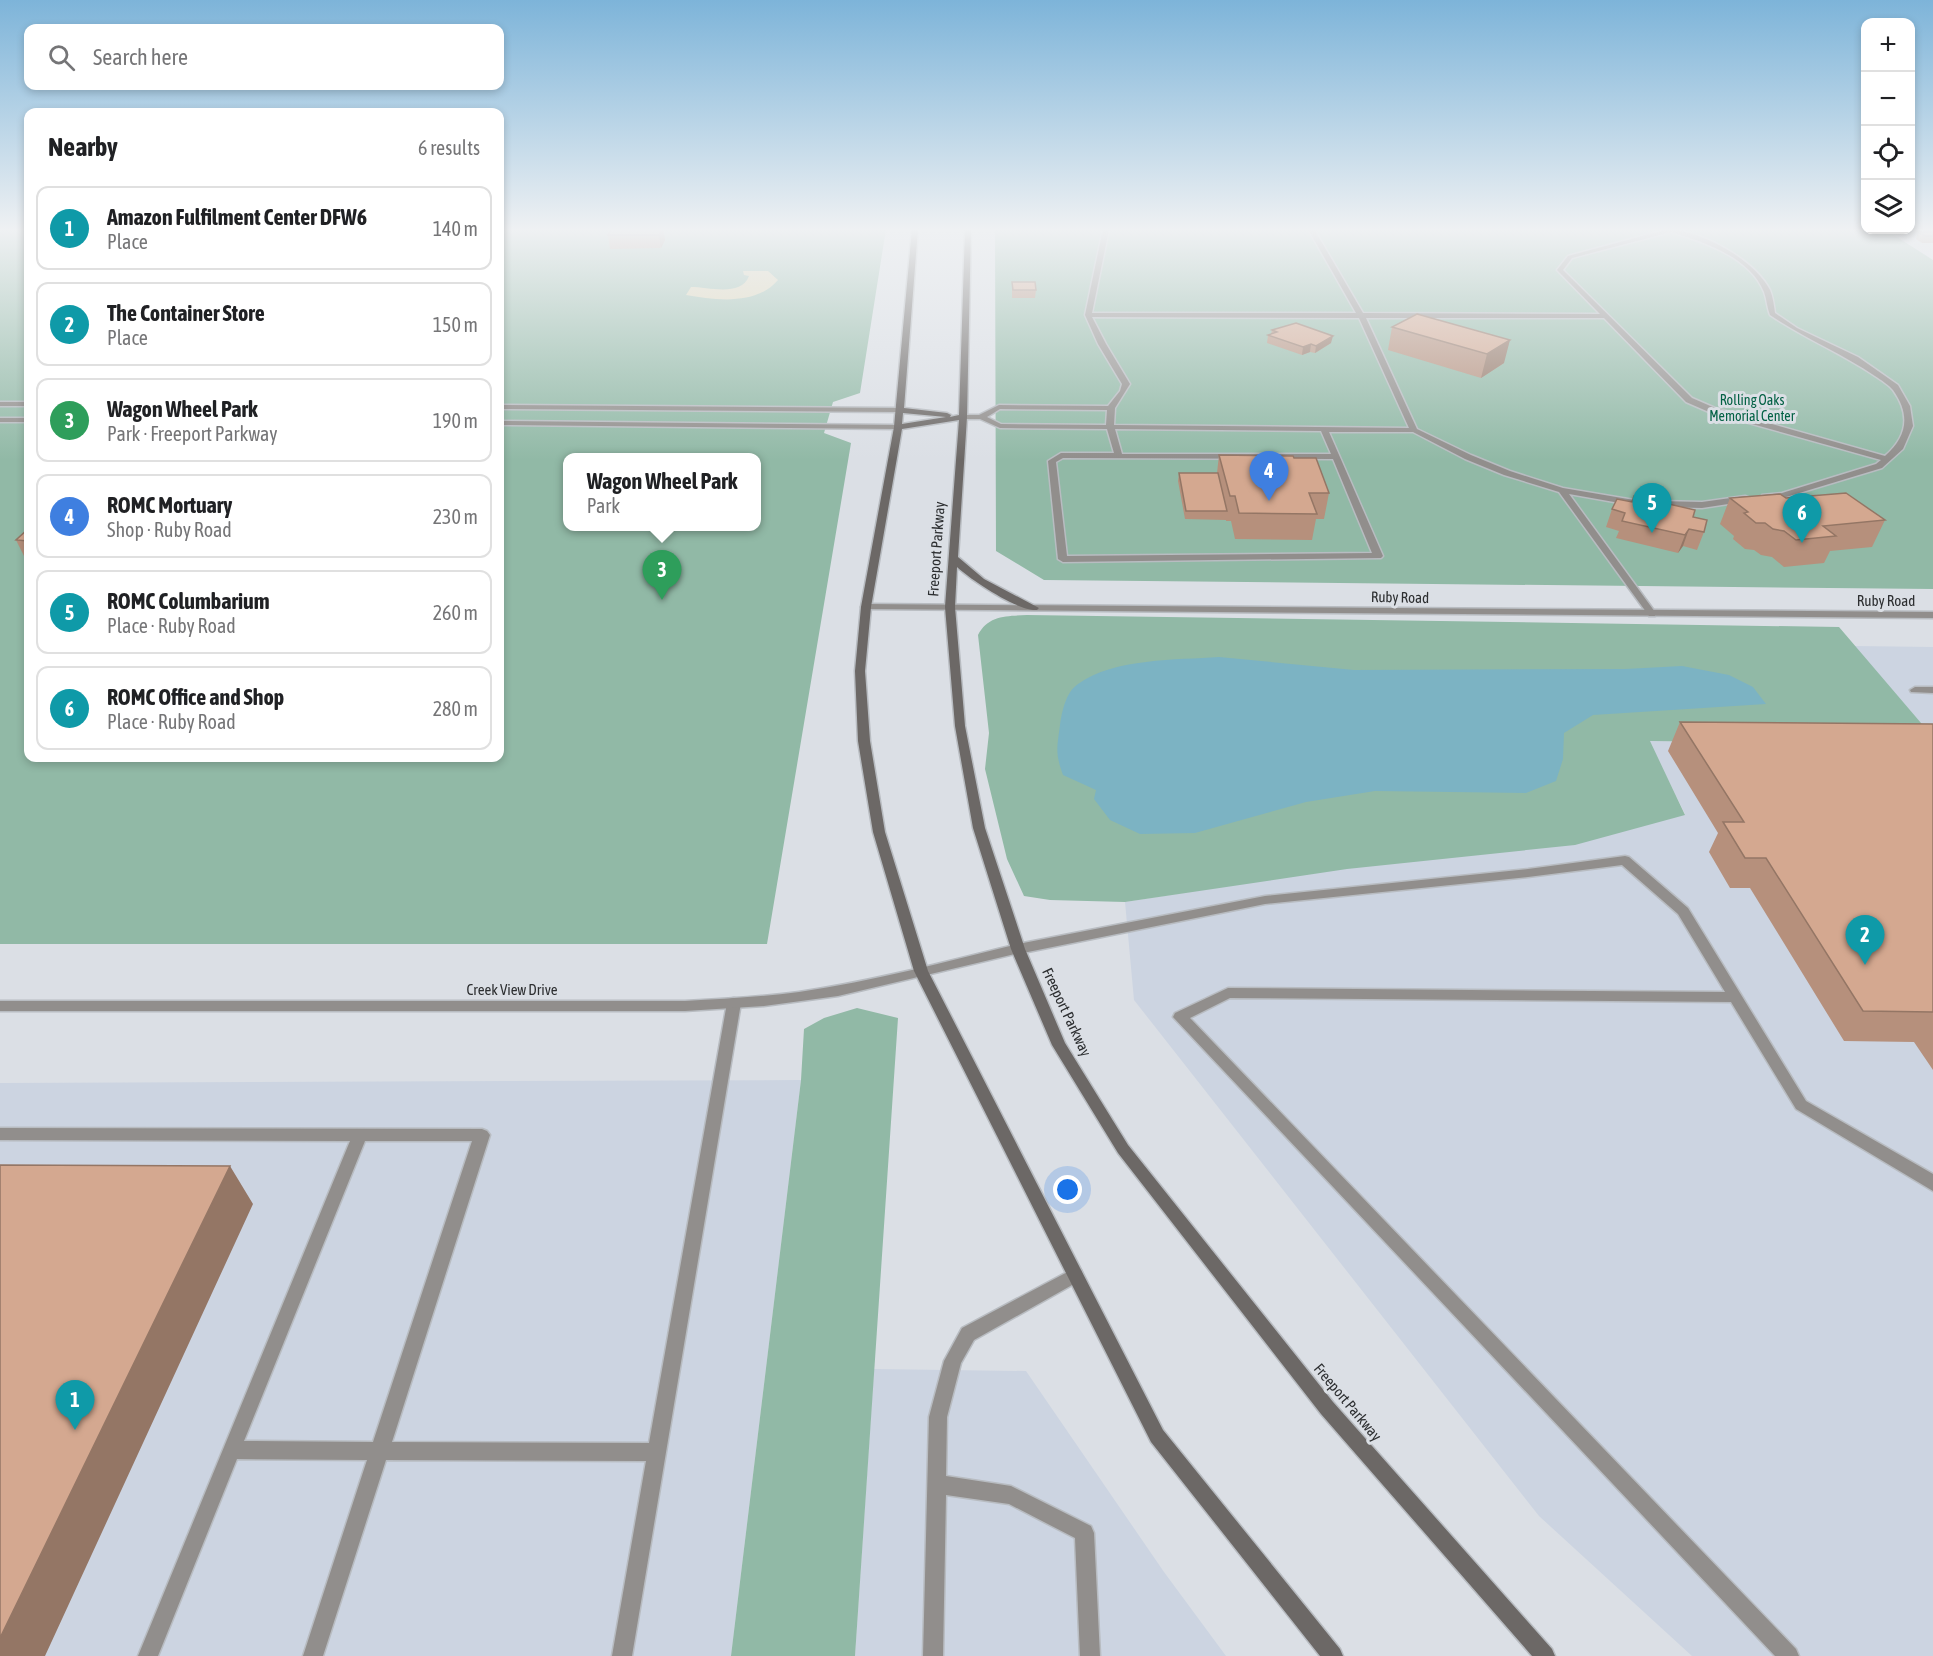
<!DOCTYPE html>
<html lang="en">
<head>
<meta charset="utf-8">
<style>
	:root { --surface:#fff; --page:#f6f6f6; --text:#202124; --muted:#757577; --line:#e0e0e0; --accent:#ac1e58 }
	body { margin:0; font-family:"Asap Condensed",sans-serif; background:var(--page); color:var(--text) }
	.controls { position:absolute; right:18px; top:18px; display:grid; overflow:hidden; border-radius:12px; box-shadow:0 3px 9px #0003 }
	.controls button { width:54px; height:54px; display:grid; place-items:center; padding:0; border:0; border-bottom:2px solid var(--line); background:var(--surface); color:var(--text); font:30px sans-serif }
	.you { position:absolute; left:1068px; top:1190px; width:21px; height:21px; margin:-15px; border:4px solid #fff; border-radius:50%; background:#1a73e8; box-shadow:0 0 0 9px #1a73e833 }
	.badge { display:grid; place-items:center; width:39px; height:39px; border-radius:50%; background:var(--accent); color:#fff; font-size:20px; font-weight:700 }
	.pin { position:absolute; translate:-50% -50px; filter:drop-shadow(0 2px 3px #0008) }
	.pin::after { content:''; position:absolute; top:32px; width:21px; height:18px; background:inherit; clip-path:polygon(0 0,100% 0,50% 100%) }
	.popup { position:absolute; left:563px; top:453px; width:198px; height:78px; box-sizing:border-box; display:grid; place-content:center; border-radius:12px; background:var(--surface); filter:drop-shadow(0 2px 4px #0005); font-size:20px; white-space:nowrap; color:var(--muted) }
	.popup b { font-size:22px; color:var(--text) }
	.popup::after { content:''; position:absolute; left:50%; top:100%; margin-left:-12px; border:12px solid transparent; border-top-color:var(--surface) }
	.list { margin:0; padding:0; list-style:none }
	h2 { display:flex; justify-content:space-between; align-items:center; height:78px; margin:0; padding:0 24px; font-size:26px }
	h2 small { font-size:20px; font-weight:400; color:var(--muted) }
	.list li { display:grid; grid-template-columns:39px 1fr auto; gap:18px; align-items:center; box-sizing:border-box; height:84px; margin:0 12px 12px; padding:0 12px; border:2px solid var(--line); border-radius:12px }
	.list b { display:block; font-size:22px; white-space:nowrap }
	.list p { margin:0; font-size:20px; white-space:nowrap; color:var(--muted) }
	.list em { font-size:20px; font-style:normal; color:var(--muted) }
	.icon { flex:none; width:33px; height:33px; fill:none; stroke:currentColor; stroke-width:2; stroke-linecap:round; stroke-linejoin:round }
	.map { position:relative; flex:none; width:1933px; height:1656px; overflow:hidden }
	.search { position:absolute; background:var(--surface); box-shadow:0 3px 9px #0003; left:24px; top:24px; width:480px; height:66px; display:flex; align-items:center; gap:15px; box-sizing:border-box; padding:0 21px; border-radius:12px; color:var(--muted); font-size:22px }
	.panel { position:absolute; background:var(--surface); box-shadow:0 3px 9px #0003; left:24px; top:108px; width:480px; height:654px; border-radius:12px }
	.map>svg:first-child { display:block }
	.built { fill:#ccd4e1 }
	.green { fill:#91b9a6; fill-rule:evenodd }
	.sand { fill:#dfd5b0 }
	.water { fill:#7cb3c3 }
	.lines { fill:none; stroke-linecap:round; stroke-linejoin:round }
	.service-casing { stroke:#b8bcc1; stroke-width:3 }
	.minor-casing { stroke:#b8bcc1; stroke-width:3 }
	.tertiary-casing { stroke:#b8bcc1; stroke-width:3 }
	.secondary-casing { stroke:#b8bcc1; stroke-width:3 }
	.service { fill:#918e8c; fill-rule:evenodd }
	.minor { fill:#918e8c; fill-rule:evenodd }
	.tertiary { fill:#918e8c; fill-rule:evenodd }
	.secondary { fill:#6c6866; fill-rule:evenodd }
	.wall { fill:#b6907c }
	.shaded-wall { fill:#947665 }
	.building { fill:#d4a890; stroke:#947665; stroke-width:1.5 }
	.labels { text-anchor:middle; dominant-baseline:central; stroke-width:6; stroke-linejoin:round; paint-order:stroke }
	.far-park-label { font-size:14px; fill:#036144; stroke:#dbdfe5 }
	.street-label { font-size:15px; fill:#2d2f31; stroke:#dbdfe5 }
</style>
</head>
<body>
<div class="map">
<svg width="1933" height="1656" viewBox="0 0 1933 1656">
	<rect width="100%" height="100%" fill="#dbdfe5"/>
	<path class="built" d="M 1854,646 L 1933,647 L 1933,737 Z
		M 1649,741 L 1933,745 L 1933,1656 L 1692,1656 L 1539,1516 L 1134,1000 L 1125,902 L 1685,814 Z
		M 801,1080 L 731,1656 L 0,1656 L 0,1083 Z
		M 874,1369 L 1026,1371 L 1164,1572 L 1226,1656 L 855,1656 Z"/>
	<path class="green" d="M 0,229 L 28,229 L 28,758 L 500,758 L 500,229 L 886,229 L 860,393 L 833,402 L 824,433 L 851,443 L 767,944 L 0,944 ZM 568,458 L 756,458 L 756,526 L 568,526 Z
		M 995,229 L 1886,230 L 1933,260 L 1933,589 L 1044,580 L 996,551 Z
		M 1027,615 L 1839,627 L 1933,737 L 1933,745 L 1650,741 L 1685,815 L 1575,845 L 1347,869 L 1125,902 L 1050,900 L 1024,896 L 1007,859 L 985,769 L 989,733 L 978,635 C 988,615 1007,616 1027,615 Z
		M 857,1008 L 898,1018 L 855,1656 L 731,1656 L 801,1080 L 804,1029 L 824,1018 Z"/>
	<path class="sand" d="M 743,271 L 768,271 L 778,280 C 756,306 715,300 686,295 L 691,287 C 709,287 741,297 749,276 L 744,275 Z"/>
	<path class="water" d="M 1219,657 L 1354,670 L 1625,669 L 1682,666 L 1729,675 L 1753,687 L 1766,704 L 1593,715 L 1564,733 L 1563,759 L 1556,781 L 1526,793 L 1375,791 L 1306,802 L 1195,833 L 1140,834 L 1110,820 L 1094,799 L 1096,790 L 1063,775 C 1055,753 1057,748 1060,725 C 1062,711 1066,692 1078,684 C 1114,658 1177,660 1219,657 Z"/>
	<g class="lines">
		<g class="service-casing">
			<path id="service" d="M 1103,229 L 1109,229 L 1092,313 L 1356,313 L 1308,229 L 1314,229 L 1363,313 L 1600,314 L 1557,270 L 1568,256 L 1665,230 L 1664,229 C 1699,229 1754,259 1770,290 C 1773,297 1774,306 1775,313 L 1797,328 L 1858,357 L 1898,385 L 1910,406 L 1913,426 L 1903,449 L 1882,468 L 1786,497 L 1765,500 L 1762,499 L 1762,495 L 1782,493 L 1876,464 L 1881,460 L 1709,412 L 1686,402 L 1604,318 L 1366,318 L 1417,429 L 1471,455 L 1510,471 L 1563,488 L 1634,500 L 1635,502 L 1631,505 L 1569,494 L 1655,612 L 1655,616 L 1649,616 L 1559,492 L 1504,475 L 1465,459 L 1413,432 L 1329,432 L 1383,556 L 1381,558 L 1063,562 L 1058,559 L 1048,461 L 1061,453 L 1114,453 L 1107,429 L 1000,428 L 980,419 L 963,419 L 959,417 L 963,415 L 979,415 L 999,405 L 1108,406 L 1120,391 L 1122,384 L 1098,344 L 1085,315 ZM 1671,232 C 1704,242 1750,257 1764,292 C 1767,300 1767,308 1770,315 C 1804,338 1841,353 1875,376 C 1881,380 1889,385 1893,390 C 1911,415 1907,437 1885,456 L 1715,408 L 1692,398 L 1563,270 L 1572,258 ZM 1092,317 L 1359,318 L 1409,428 L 1114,425 L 1115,408 L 1130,384 L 1106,344 ZM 1000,409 L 1107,410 L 1106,425 L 1001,424 L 987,417 ZM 1115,429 L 1321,431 L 1331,454 L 1122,454 ZM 1063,458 L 1333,459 L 1372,553 L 1067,556 L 1056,462 Z
				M 0,402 L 28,402 L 28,406 L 0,406 Z
				M 500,405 L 899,408 L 903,410 L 899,412 L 500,409 Z
				M 0,418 L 28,418 L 28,422 L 0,422 Z
				M 500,421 L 898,425 L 902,427 L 898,429 L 500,425 Z
				M 1745,496 L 1748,497 L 1748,501 L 1702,508 L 1658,507 L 1654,504 L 1658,501 L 1702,502 Z
				M 1915,687 L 1933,687 L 1933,693 L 1911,692 L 1910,690 Z
				M 1625,856 L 1629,857 L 1688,908 L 1806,1101 L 1933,1174 L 1933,1191 L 1796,1109 L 1731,1002 L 1230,998 L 1190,1018 L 1796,1649 L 1799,1656 L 1775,1656 L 1173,1017 L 1175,1013 L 1228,988 L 1725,992 L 1678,914 L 1622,865 L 1528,877 L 1265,904 L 1018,954 L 1013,952 L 1011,949 L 1013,946 L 1018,944 L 1265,896 L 1528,869 Z
				M 734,998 L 739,999 L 741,1003 L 632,1656 L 612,1656 L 646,1461 L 386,1460 L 323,1656 L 303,1656 L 367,1460 L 237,1459 L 158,1656 L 138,1656 L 350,1141 L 0,1140 L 0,1128 L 482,1129 L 487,1131 L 490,1135 L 392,1442 L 649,1443 L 727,1003 L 729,999 ZM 365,1141 L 472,1141 L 373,1442 L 244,1441 Z
				M 1075,1268 L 1081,1270 L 1083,1275 L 1081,1280 L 974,1340 L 961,1363 L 947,1417 L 946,1476 L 1011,1486 L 1091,1526 L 1094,1533 L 1100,1656 L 1080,1656 L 1075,1538 L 1009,1504 L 946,1495 L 943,1656 L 923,1656 L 929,1417 L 944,1361 L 962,1328 Z"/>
		</g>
		<g class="minor-casing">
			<path id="minor" d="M 866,604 L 1933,612 L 1933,618 L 863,609 L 861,607 Z"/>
		</g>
		<g class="tertiary-casing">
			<path id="tertiary" d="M 1018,944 L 1023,946 L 1025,949 L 1023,952 L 838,996 L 764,1006 L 685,1011 L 0,1011 L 0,1001 L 685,1001 C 723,999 761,997 799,992 C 873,981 945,962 1018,944 Z"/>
		</g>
		<g class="secondary-casing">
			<path id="secondary" d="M 912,229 L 918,229 L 904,408 L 947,413 L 951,415 L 950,417 L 959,415 L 965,229 L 971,229 L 967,417 L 958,557 L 984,579 L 1039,608 L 1037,610 C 1019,612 971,580 957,567 L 955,607 L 965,726 L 985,828 L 1025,949 L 1065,1043 L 1128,1145 L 1333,1402 L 1552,1649 L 1555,1656 L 1532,1656 L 1321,1414 L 1118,1153 L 1052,1045 L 1011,949 L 973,828 L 955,726 L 945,607 L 959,420 L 902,429 L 871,607 L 865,671 L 870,741 L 885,832 L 928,971 L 1163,1430 L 1340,1649 L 1343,1656 L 1320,1656 L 1151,1442 L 914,971 L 873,832 L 858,741 L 855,671 L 861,607 L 894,427 ZM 903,413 L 946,417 L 902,424 Z"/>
		</g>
		<use href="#service" class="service"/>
		<use href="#minor" class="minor"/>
		<use href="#tertiary" class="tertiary"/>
		<use href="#secondary" class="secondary"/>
	</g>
	<path class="wall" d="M 663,229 L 665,240 L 661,248 L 610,249 L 608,235 Z
		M 1922,229 L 1933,229 L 1933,243 L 1922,243 L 1916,239 L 1918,232 L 1927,232 Z
		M 1012,282 L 1036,290 L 1035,298 L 1012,298 Z
		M 1417,314 L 1504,363 L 1481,378 L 1388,350 L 1392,327 Z
		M 1272,330 L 1331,343 L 1315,353 L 1310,352 L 1302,355 L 1267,343 L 1268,335 L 1271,334 Z
		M 1219,455 L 1294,458 L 1329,493 L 1324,519 L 1316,519 L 1312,540 L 1235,539 L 1231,521 L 1226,521 L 1226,520 L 1185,519 L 1178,481 L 1179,473 L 1217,473 Z
		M 1730,498 L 1786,498 L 1885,520 L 1872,547 L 1830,551 L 1824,563 L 1784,567 L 1772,557 L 1761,555 L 1754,550 L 1745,549 L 1733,539 L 1734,536 L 1720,524 Z
		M 1632,502 L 1693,517 L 1704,532 L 1697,550 L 1683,546 L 1678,553 L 1616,538 L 1619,531 L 1606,527 L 1612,509 Z
		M 28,529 L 28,558 L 25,558 L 16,540 Z
		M 1680,722 L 1933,724 L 1933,1070 L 1914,1042 L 1844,1041 L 1750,888 L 1730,888 L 1709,852 L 1718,833 L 1668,751 Z"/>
	<path class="shaded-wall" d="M 662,229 L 663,229 L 665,240 L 661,248 L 659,235 Z
		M 1333,336 L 1331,343 L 1315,353 L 1316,346 Z
		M 1510,340 L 1504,363 L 1481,378 L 1487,354 Z
		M 1311,344 L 1310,352 L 1302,355 L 1303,347 Z
		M 1689,529 L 1683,546 L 1678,553 L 1685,535 Z
		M 230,1166 L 253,1204 L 45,1656 L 0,1656 L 0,1638 Z"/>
	<path class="building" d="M 611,229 L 662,229 L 659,235 L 608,235 Z
		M 1918,232 L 1933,232 L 1933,236 L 1925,236 Z
		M 1012,282 L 1035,282 L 1036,290 L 1013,290 Z
		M 1417,314 L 1510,340 L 1487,354 L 1392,327 Z
		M 1296,323 L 1333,336 L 1316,346 L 1311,344 L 1303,347 L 1268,335 L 1277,332 L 1272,330 Z
		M 1219,455 L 1293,456 L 1294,458 L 1316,458 L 1329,493 L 1309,493 L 1317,514 L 1239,513 L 1235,496 L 1230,496 Z
		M 1179,473 L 1218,473 L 1227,511 L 1186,511 Z
		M 1846,493 L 1885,520 L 1823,526 L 1836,536 L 1796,540 L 1784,531 L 1773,529 L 1765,523 L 1756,523 L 1744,513 L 1748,512 L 1730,498 L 1780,494 L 1786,498 Z
		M 1634,496 L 1695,510 L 1693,517 L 1707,520 L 1704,532 L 1689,529 L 1685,535 L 1622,521 L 1625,513 L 1612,509 L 1617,499 L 1632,502 Z
		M 28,529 L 28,541 L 16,540 Z
		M 1680,722 L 1933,724 L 1933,1012 L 1863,1011 L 1766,858 L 1745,858 L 1723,822 L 1744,822 Z
		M 0,1165 L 230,1166 L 0,1638 Z"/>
	<linearGradient id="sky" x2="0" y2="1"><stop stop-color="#7db4d9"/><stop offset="0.5" stop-color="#eff1f3"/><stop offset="1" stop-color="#eff1f3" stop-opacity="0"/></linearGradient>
	<rect width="1933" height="460" fill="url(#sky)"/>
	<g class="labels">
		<g class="far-park-label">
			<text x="1752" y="400">Rolling Oaks<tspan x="1752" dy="16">Memorial Center</tspan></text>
		</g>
		<g class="street-label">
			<text transform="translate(936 549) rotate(-86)">Freeport Parkway</text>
			<text transform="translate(1400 597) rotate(1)">Ruby Road</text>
			<text x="1886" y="600">Ruby Road</text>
			<text x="512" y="989">Creek View Drive</text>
			<text transform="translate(1067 1012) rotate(65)">Freeport Parkway</text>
			<text transform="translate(1348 1402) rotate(50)">Freeport Parkway</text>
		</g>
	</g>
</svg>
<div class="controls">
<button>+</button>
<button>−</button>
<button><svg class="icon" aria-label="locate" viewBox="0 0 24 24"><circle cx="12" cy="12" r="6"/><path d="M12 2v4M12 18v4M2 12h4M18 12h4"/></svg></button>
<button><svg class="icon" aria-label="layers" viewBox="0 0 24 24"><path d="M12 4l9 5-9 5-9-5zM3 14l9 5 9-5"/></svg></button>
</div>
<div class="you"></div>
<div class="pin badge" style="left:75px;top:1430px;background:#0f9aa8">1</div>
<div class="pin badge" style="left:1865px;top:965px;background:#0f9aa8">2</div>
<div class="pin badge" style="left:662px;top:600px;background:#2e9e5b">3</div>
<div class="popup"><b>Wagon Wheel Park</b>Park</div>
<div class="pin badge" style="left:1269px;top:501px;background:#3f7fe0">4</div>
<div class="pin badge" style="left:1652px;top:533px;background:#0f9aa8">5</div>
<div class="pin badge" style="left:1802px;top:543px;background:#0f9aa8">6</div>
<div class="search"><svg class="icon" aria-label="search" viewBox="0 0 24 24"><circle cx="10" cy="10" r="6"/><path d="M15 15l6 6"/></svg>Search here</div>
<section class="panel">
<h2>Nearby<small>6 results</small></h2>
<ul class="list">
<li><span class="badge" style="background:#0f9aa8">1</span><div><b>Amazon Fulfilment Center DFW6</b><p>Place</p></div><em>140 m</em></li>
<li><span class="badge" style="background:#0f9aa8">2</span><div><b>The Container Store</b><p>Place</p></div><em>150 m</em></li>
<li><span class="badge" style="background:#2e9e5b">3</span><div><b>Wagon Wheel Park</b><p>Park · Freeport Parkway</p></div><em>190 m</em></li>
<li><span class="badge" style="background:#3f7fe0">4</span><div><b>ROMC Mortuary</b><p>Shop · Ruby Road</p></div><em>230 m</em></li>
<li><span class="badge" style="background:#0f9aa8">5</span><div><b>ROMC Columbarium</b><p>Place · Ruby Road</p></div><em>260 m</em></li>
<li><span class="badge" style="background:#0f9aa8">6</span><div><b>ROMC Office and Shop</b><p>Place · Ruby Road</p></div><em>280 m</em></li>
</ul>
</section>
</div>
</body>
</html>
